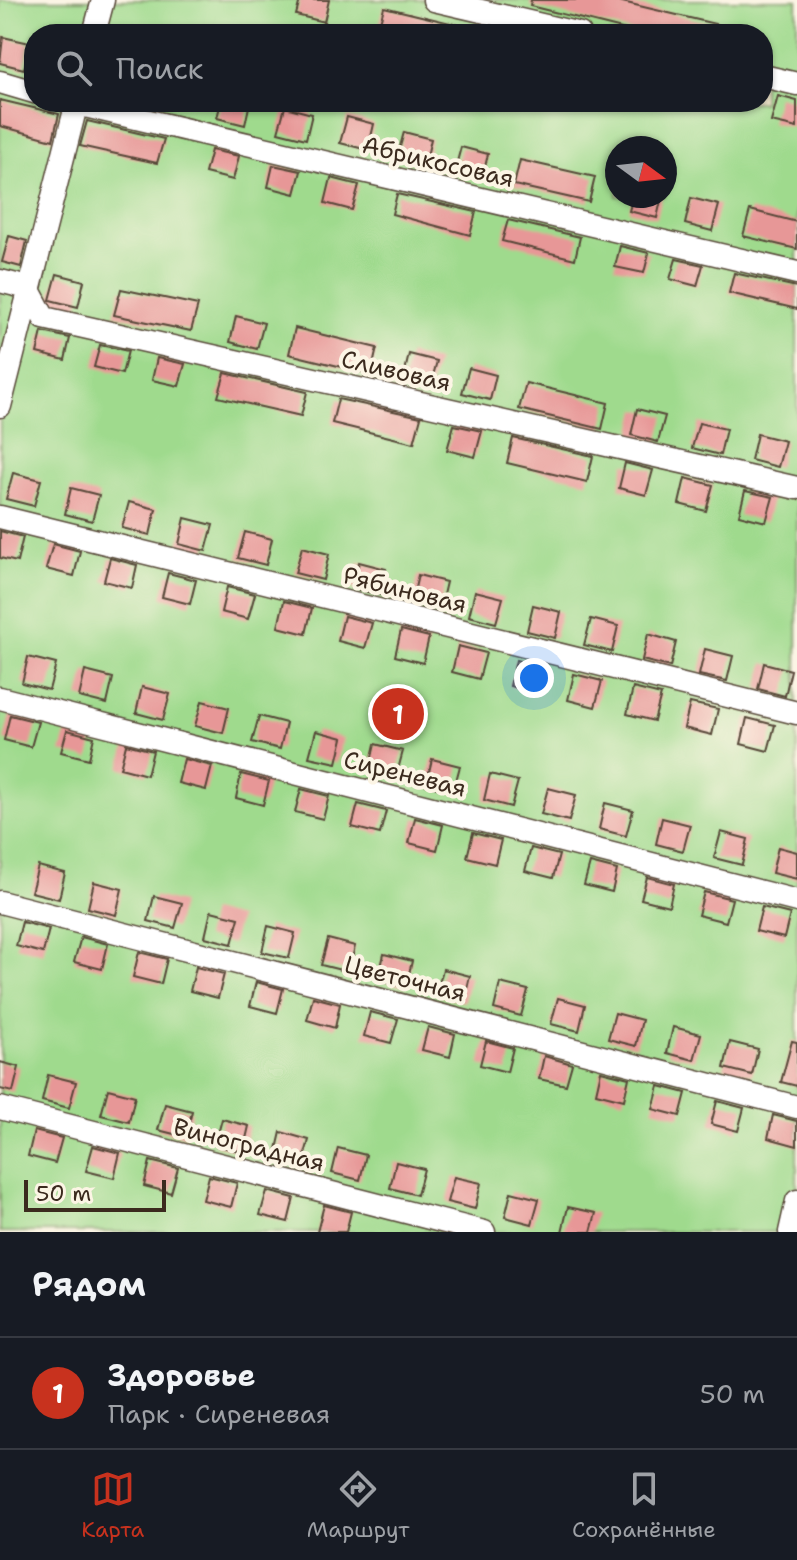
<!DOCTYPE html>
<html lang="ru">
<head>
<meta charset="utf-8">
<style>
	:root { --surface:#171b24; --page:#20242c; --text:#f1f3f6; --muted:#9ea1a6; --line:#363941; --accent:#c8321e }
	body { margin:0; font-family:"Shantell Sans",sans-serif; background:var(--page); color:var(--text) }
	.compass { position:absolute; left:605px; top:136px; width:72px; height:72px; border-radius:50%; background:var(--surface); box-shadow:0 2px 6px #0004; rotate:105deg }
	.scale { position:absolute; left:24px; bottom:20px; width:142px; box-sizing:border-box; padding-left:8px; border:4px solid #3b2a1e; border-top:0; font-size:22px; line-height:28px; white-space:nowrap; color:#3b2a1e; -webkit-text-stroke:6px #fcf5e5; paint-order:stroke }
	.you { position:absolute; left:534px; top:678px; width:28px; height:28px; margin:-20px; border:6px solid #fff; border-radius:50%; background:#1a73e8; box-shadow:0 0 0 12px #1a73e833 }
	.badge { display:grid; place-items:center; width:52px; height:52px; border-radius:50%; background:var(--accent); color:#fff; font-size:26px; font-weight:700 }
	.pin { position:absolute; translate:-50% -50%; border:4px solid #fff; box-shadow:0 2px 8px #0006 }
	.list { margin:0; padding:0; list-style:none }
	h2 { display:flex; justify-content:space-between; align-items:center; height:104px; margin:0; padding:0 32px; font-size:34px }
	h2 small { font-size:26px; font-weight:400; color:var(--muted) }
	.list li { display:grid; grid-template-columns:52px 1fr auto; gap:24px; align-items:center; box-sizing:border-box; height:112px; padding:0 32px; border-top:2px solid var(--line) }
	.list b { display:block; font-size:30px; white-space:nowrap }
	.list p { margin:0; font-size:26px; white-space:nowrap; color:var(--muted) }
	.list em { font-size:26px; font-style:normal; color:var(--muted) }
	.icon { flex:none; width:44px; height:44px; fill:none; stroke:currentColor; stroke-width:2; stroke-linecap:round; stroke-linejoin:round }
	.map { position:relative; flex:none; width:797px; height:1232px; overflow:hidden }
	.search { position:absolute; background:var(--surface); box-shadow:0 2px 6px #0004; left:24px; right:24px; top:24px; height:88px; display:flex; align-items:center; gap:20px; box-sizing:border-box; padding:0 28px; border-radius:32px; color:var(--muted); font-size:30px }
	.sheet { height:216px; background:var(--surface) }
	nav { display:flex; justify-content:space-around; align-items:center; box-sizing:border-box; height:112px; border-top:2px solid var(--line); background:var(--surface); font-size:22px; color:var(--muted) }
	nav a { display:grid; justify-items:center; gap:4px }
	nav .on { color:var(--accent) }
	.map>svg:first-child { display:block }
	.green { fill:#9fda8d; stroke:#6d8256; stroke-width:2; fill-rule:evenodd }
	.building { fill:#e79797 }
	.lines { fill:none; stroke-linecap:round; stroke-linejoin:round }
	.street-casing { stroke:#564637; stroke-width:25 }
	.street { stroke:#fff; stroke-width:22 }
	.labels { text-anchor:middle; dominant-baseline:central; stroke-width:8; stroke-linejoin:round; paint-order:stroke }
	.street-label { font-size:24px; fill:#3b2a1e; stroke:#fcf5e5 }
</style>
</head>
<body>
<div class="map">
<svg width="797" height="1232" viewBox="0 0 797 1232">
	<rect width="100%" height="100%" fill="#fcf5e5"/>
	<filter id="ink" filterUnits="userSpaceOnUse"><feTurbulence type="fractalNoise" baseFrequency=".0125" numOctaves="2"/><feDisplacementMap in="SourceGraphic" scale="16" xChannelSelector="R" yChannelSelector="G"/><feConvolveMatrix kernelMatrix="1 2 1 2 8 2 1 2 1" color-interpolation-filters="sRGB"/></filter>
	<filter id="wash" filterUnits="userSpaceOnUse"><feTurbulence type="fractalNoise" baseFrequency=".006" numOctaves="4" result="noise"/><feDisplacementMap in="SourceGraphic" scale="32" xChannelSelector="R" yChannelSelector="G"/><feGaussianBlur stdDeviation="1.8" result="paint"/><feColorMatrix in="noise" values="0 0 0 0 0 0 0 0 0 0 0 0 0 0 0 0 0 1.4 0 .05"/><feComposite in="paint" operator="in"/></filter>
	<g filter="url(#wash)">
		<rect width="100%" height="100%" fill="#f0e5c7"/>
		<path class="green" d="M 0,0 L 797,0 L 797,1232 L 0,1232 ZM 34,34 L 763,34 L 763,102 L 34,102 ZM 617,148 L 665,148 L 665,196 L 617,196 Z"/>
		<g id="blocks">
			<path class="building" d="M 300,0 L 329,0 L 324,22 L 296,15 Z
				M 531,0 L 614,0 L 732,28 L 731,34 L 642,34 L 530,6 Z
				M 384,7 L 475,29 L 474,34 L 377,34 Z
				M 3,37 L 30,43 L 24,69 L 0,63 Z
				M 778,96 L 797,101 L 797,128 L 771,122 Z
				M 0,100 L 59,114 L 53,140 L 0,126 Z
				M 221,102 L 250,102 L 245,125 L 217,118 Z
				M 285,107 L 312,114 L 306,139 L 278,132 Z
				M 347,117 L 374,124 L 368,150 L 340,143 Z
				M 87,121 L 164,139 L 157,163 L 80,146 Z
				M 404,132 L 431,139 L 425,165 L 397,158 Z
				M 461,147 L 488,154 L 482,180 L 454,173 Z
				M 211,150 L 239,156 L 233,180 L 205,173 Z
				M 520,160 L 595,177 L 589,202 L 514,185 Z
				M 273,165 L 301,171 L 295,194 L 268,187 Z
				M 331,178 L 359,185 L 352,210 L 325,203 Z
				M 397,194 L 476,212 L 470,235 L 392,214 Z
				M 633,196 L 662,196 L 657,218 L 629,211 Z
				M 691,198 L 719,205 L 712,231 L 685,224 Z
				M 750,210 L 797,222 L 797,249 L 743,236 Z
				M 508,220 L 580,237 L 575,259 L 502,241 Z
				M 9,236 L 27,241 L 21,267 L 2,262 Z
				M 620,246 L 649,253 L 644,273 L 615,267 Z
				M 676,259 L 703,265 L 697,286 L 670,279 Z
				M 734,273 L 797,287 L 797,309 L 729,293 Z
				M 57,274 L 84,281 L 78,307 L 50,300 Z
				M 121,289 L 198,305 L 191,331 L 114,315 Z
				M 236,316 L 264,323 L 257,349 L 230,342 Z
				M 295,328 L 377,348 L 371,374 L 289,354 Z
				M 42,332 L 70,338 L 65,360 L 37,353 Z
				M 100,345 L 128,351 L 122,374 L 94,367 Z
				M 409,354 L 437,361 L 430,387 L 403,380 Z
				M 157,358 L 185,364 L 179,386 L 152,380 Z
				M 469,368 L 496,375 L 490,400 L 462,393 Z
				M 225,373 L 307,392 L 301,416 L 218,397 Z
				M 526,383 L 608,403 L 602,429 L 519,409 Z
				M 338,399 L 421,417 L 414,443 L 332,423 Z
				M 637,409 L 665,416 L 658,442 L 631,435 Z
				M 699,423 L 726,429 L 720,455 L 692,448 Z
				M 454,425 L 482,431 L 475,457 L 447,450 Z
				M 757,434 L 785,441 L 778,467 L 751,460 Z
				M 513,438 L 593,456 L 587,482 L 507,463 Z
				M 625,463 L 653,470 L 646,495 L 619,488 Z
				M 13,473 L 41,480 L 34,506 L 6,499 Z
				M 685,478 L 713,485 L 706,511 L 679,504 Z
				M 71,488 L 99,495 L 92,521 L 65,514 Z
				M 745,491 L 773,497 L 766,522 L 739,515 Z
				M 129,502 L 156,509 L 150,535 L 122,528 Z
				M 185,518 L 213,525 L 206,551 L 179,544 Z
				M 0,531 L 23,537 L 17,562 L 0,558 Z
				M 245,532 L 272,539 L 266,565 L 238,558 Z
				M 53,544 L 80,551 L 74,576 L 46,569 Z
				M 302,547 L 329,554 L 323,580 L 295,573 Z
				M 110,558 L 137,565 L 132,588 L 104,581 Z
				M 359,562 L 386,569 L 380,595 L 352,588 Z
				M 168,573 L 196,580 L 190,604 L 162,597 Z
				M 418,575 L 446,582 L 440,608 L 412,601 Z
				M 227,587 L 255,594 L 248,619 L 221,612 Z
				M 475,591 L 503,598 L 496,623 L 469,616 Z
				M 284,601 L 312,608 L 306,634 L 278,627 Z
				M 533,605 L 561,612 L 555,638 L 527,631 Z
				M 344,616 L 372,623 L 365,648 L 338,641 Z
				M 591,619 L 618,626 L 612,652 L 584,645 Z
				M 401,630 L 429,637 L 423,663 L 395,656 Z
				M 648,634 L 676,642 L 670,667 L 642,660 Z
				M 458,646 L 486,653 L 479,679 L 452,672 Z
				M 705,649 L 733,656 L 727,681 L 699,675 Z
				M 28,657 L 56,664 L 49,690 L 22,683 Z
				M 516,660 L 544,667 L 538,693 L 510,686 Z
				M 764,663 L 791,670 L 785,696 L 758,689 Z
				M 85,671 L 113,678 L 107,704 L 79,697 Z
				M 574,674 L 602,681 L 595,707 L 568,700 Z
				M 142,687 L 170,694 L 163,720 L 136,713 Z
				M 633,688 L 661,695 L 654,721 L 627,714 Z
				M 202,701 L 229,708 L 223,733 L 195,726 Z
				M 690,703 L 718,709 L 712,735 L 684,728 Z
				M 10,715 L 38,722 L 31,747 L 4,740 Z
				M 259,716 L 286,723 L 280,749 L 252,742 Z
				M 747,718 L 775,725 L 768,751 L 741,744 Z
				M 67,730 L 94,737 L 89,759 L 61,752 Z
				M 316,731 L 343,738 L 337,763 L 309,757 Z
				M 126,744 L 153,751 L 147,775 L 120,768 Z
				M 375,744 L 403,751 L 396,777 L 369,770 Z
				M 184,759 L 212,766 L 206,790 L 178,783 Z
				M 432,759 L 460,766 L 453,792 L 426,785 Z
				M 241,774 L 269,781 L 263,805 L 236,798 Z
				M 490,774 L 518,781 L 511,807 L 484,800 Z
				M 548,788 L 576,795 L 569,821 L 541,814 Z
				M 301,789 L 329,796 L 323,819 L 295,812 Z
				M 605,803 L 633,810 L 626,836 L 599,829 Z
				M 358,804 L 386,811 L 380,834 L 352,827 Z
				M 415,818 L 443,825 L 437,850 L 409,843 Z
				M 662,818 L 690,825 L 683,851 L 656,844 Z
				M 721,832 L 748,839 L 742,865 L 714,858 Z
				M 473,833 L 501,840 L 495,864 L 467,857 Z
				M 778,847 L 797,852 L 797,879 L 772,873 Z
				M 531,848 L 559,855 L 553,878 L 525,871 Z
				M 590,863 L 617,870 L 612,892 L 584,885 Z
				M 38,866 L 65,873 L 59,899 L 31,892 Z
				M 647,877 L 674,884 L 669,906 L 641,899 Z
				M 94,882 L 122,889 L 116,915 L 88,908 Z
				M 704,892 L 732,899 L 726,922 L 698,915 Z
				M 154,896 L 182,903 L 175,928 L 148,921 Z
				M 762,907 L 790,914 L 784,938 L 756,931 Z
				M 211,911 L 239,918 L 232,944 L 205,937 Z
				M 22,922 L 49,929 L 43,953 L 16,946 Z
				M 268,926 L 295,933 L 289,958 L 262,952 Z
				M 81,937 L 108,944 L 102,969 L 74,962 Z
				M 328,939 L 355,946 L 349,972 L 321,965 Z
				M 139,952 L 167,959 L 161,984 L 133,977 Z
				M 384,954 L 412,961 L 406,987 L 378,980 Z
				M 196,967 L 224,974 L 218,998 L 190,991 Z
				M 443,969 L 470,976 L 464,1002 L 436,995 Z
				M 256,982 L 283,989 L 277,1013 L 250,1006 Z
				M 500,983 L 528,990 L 521,1016 L 494,1009 Z
				M 313,997 L 340,1004 L 335,1028 L 307,1020 Z
				M 558,998 L 585,1005 L 579,1031 L 551,1024 Z
				M 370,1012 L 398,1019 L 391,1043 L 364,1036 Z
				M 615,1013 L 642,1020 L 636,1046 L 608,1039 Z
				M 428,1027 L 455,1034 L 450,1057 L 422,1050 Z
				M 673,1027 L 701,1034 L 694,1060 L 667,1053 Z
				M 486,1041 L 513,1048 L 507,1072 L 480,1065 Z
				M 792,1041 L 797,1042 L 797,1086 L 781,1082 Z
				M 730,1042 L 758,1049 L 752,1075 L 724,1068 Z
				M 544,1056 L 572,1064 L 566,1085 L 539,1079 Z
				M 0,1062 L 19,1067 L 13,1092 L 0,1089 Z
				M 601,1071 L 629,1078 L 624,1100 L 596,1093 Z
				M 48,1075 L 76,1082 L 69,1108 L 42,1101 Z
				M 659,1086 L 686,1093 L 680,1116 L 653,1109 Z
				M 108,1089 L 135,1096 L 129,1122 L 101,1115 Z
				M 717,1101 L 744,1108 L 738,1131 L 711,1124 Z
				M 165,1104 L 192,1111 L 186,1137 L 158,1130 Z
				M 773,1115 L 797,1121 L 797,1146 L 768,1138 Z
				M 222,1119 L 249,1126 L 243,1152 L 215,1145 Z
				M 34,1131 L 62,1138 L 55,1163 L 28,1156 Z
				M 281,1132 L 309,1140 L 302,1165 L 275,1158 Z
				M 93,1146 L 120,1153 L 114,1178 L 86,1171 Z
				M 338,1148 L 366,1155 L 360,1180 L 332,1173 Z
				M 150,1161 L 178,1168 L 171,1193 L 144,1186 Z
				M 396,1162 L 424,1169 L 417,1195 L 390,1188 Z
				M 209,1176 L 237,1183 L 231,1207 L 203,1200 Z
				M 454,1177 L 481,1183 L 475,1209 L 447,1202 Z
				M 267,1191 L 294,1198 L 288,1222 L 260,1215 Z
				M 511,1192 L 539,1199 L 532,1224 L 505,1217 Z
				M 324,1205 L 351,1212 L 346,1232 L 317,1232 Z
				M 568,1207 L 596,1213 L 591,1232 L 562,1232 Z"/>
		</g>
	</g>
	<g filter="url(#ink)">
		<use href="#blocks" fill-opacity="0" stroke="#564637" stroke-width="2"/>
		<g class="lines">
			<g class="street-casing">
				<path id="street" d="M 434,0 L 580,34
					M 94,34 L 103,0
					M 763,76 L 797,84
					M 0,82 L 34,92
					M 68,102 L 797,273
					M 0,281 L 28,288 L 44,318 L 797,488
					M 0,406 L 77,102
					M 0,517 L 797,713
					M 0,698 L 797,901
					M 0,902 L 797,1107
					M 0,1108 L 484,1232
					M 790,1232 L 797,1201"/>
			</g>
			<use href="#street" class="street"/>
		</g>
	</g>
	<g class="labels">
		<g class="street-label">
			<text transform="translate(438 162) rotate(13)">Абрикосовая</text>
			<text transform="translate(396 371) rotate(13)">Сливовая</text>
			<text transform="translate(405 590) rotate(14)">Рябиновая</text>
			<text transform="translate(405 774) rotate(14)">Сиреневая</text>
			<text transform="translate(405 979) rotate(14)">Цветочная</text>
			<text transform="translate(249 1145) rotate(14)">Виноградная</text>
		</g>
	</g>
</svg>
<svg class="compass" viewBox="-18 -18 36 36"><path d="M0-13l5 13h-10z" fill="#e53935"/><path d="M0 13l5-13h-10z" fill="#9ea1a6"/></svg>
<div class="scale">50 m</div>
<div class="you"></div>
<div class="pin badge" style="left:398px;top:714px">1</div>
<div class="search"><svg class="icon" aria-label="search" viewBox="0 0 24 24"><circle cx="10" cy="10" r="6"/><path d="M15 15l6 6"/></svg>Поиск</div>
</div>
<section class="sheet">
<h2>Рядом<small></small></h2>
<ul class="list">
<li><span class="badge">1</span><div><b>Здоровье</b><p>Парк · Сиреневая</p></div><em>50 m</em></li>
</ul>
</section>
<nav>
<a class="on"><svg class="icon" aria-label="map" viewBox="0 0 24 24"><path d="M3 6l6-2 6 2 6-2v14l-6 2-6-2-6 2zM9 4v14M15 6v14"/></svg>Карта</a>
<a><svg class="icon" aria-label="directions" viewBox="0 0 24 24"><path d="M12 3l9 9-9 9-9-9zM9 14v-3h6M13 9l2 2-2 2"/></svg>Маршрут</a>
<a><svg class="icon" aria-label="saved" viewBox="0 0 24 24"><path d="M7 4h10v16l-5-4-5 4z"/></svg>Сохранённые</a>
</nav>
</body>
</html>
